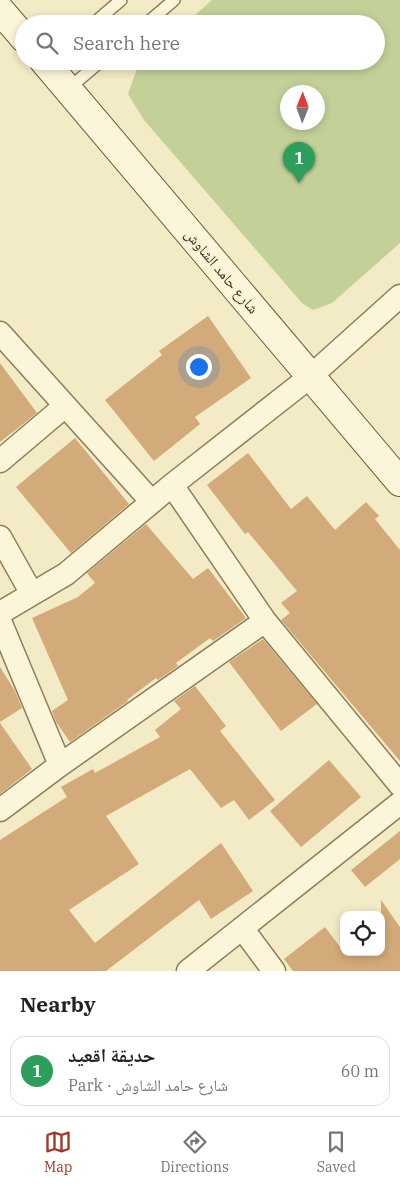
<!DOCTYPE html>
<html lang="en">
<head>
<meta charset="utf-8">
<style>
	:root { --surface:#fff; --page:#f2f2f2; --text:#222; --muted:#767676; --line:#e0e0e0; --accent:#a33524 }
	body { margin:0; font-family:"IBM Plex Serif","Noto Naskh Arabic",serif; background:var(--page); color:var(--text) }
	.controls { position:absolute; right:15px; bottom:15px; display:grid; overflow:hidden; border-radius:10px; box-shadow:0 2px 8px #0003 }
	.controls button { width:45px; height:45px; display:grid; place-items:center; padding:0; border:0; border-bottom:1px solid var(--line); background:var(--surface); color:var(--text); font:25px sans-serif }
	.compass { position:absolute; left:280px; top:85px; width:45px; height:45px; border-radius:50%; background:var(--surface); box-shadow:0 2px 8px #0003; rotate:1deg }
	.you { position:absolute; left:198px; top:366px; width:18px; height:18px; margin:-12px; border:4px solid #fff; border-radius:50%; background:#1a73e8; box-shadow:0 0 0 8px #1a73e833 }
	.badge { display:grid; place-items:center; width:32px; height:32px; border-radius:50%; background:var(--accent); color:#fff; font-size:16px; font-weight:700 }
	.pin { position:absolute; translate:-50% -41px; filter:drop-shadow(0 1px 2px #0008) }
	.pin::after { content:''; position:absolute; top:26px; width:18px; height:15px; background:inherit; clip-path:polygon(0 0,100% 0,50% 100%) }
	.list { margin:0; padding:0; list-style:none }
	h2 { display:flex; justify-content:space-between; align-items:center; height:65px; margin:0; padding:0 20px; font-size:21px }
	h2 small { font-size:16px; font-weight:400; color:var(--muted) }
	.list li { display:grid; grid-template-columns:32px 1fr auto; gap:15px; align-items:center; box-sizing:border-box; height:70px; margin:0 10px 10px; padding:0 10px; border:1px solid var(--line); border-radius:15px }
	.list b { display:block; font-size:19px; white-space:nowrap }
	.list p { margin:0; font-size:16px; white-space:nowrap; color:var(--muted) }
	.list em { font-size:16px; font-style:normal; color:var(--muted) }
	.icon { flex:none; width:28px; height:28px; fill:none; stroke:currentColor; stroke-width:2; stroke-linecap:round; stroke-linejoin:round }
	.map { position:relative; flex:none; width:400px; height:971px; overflow:hidden }
	.search { position:absolute; background:var(--surface); box-shadow:0 2px 8px #0003; left:15px; right:15px; top:15px; height:55px; display:flex; align-items:center; gap:12px; box-sizing:border-box; padding:0 18px; border-radius:28px; color:var(--muted); font-size:19px }
	.sheet { height:145px; background:var(--surface) }
	nav { display:flex; justify-content:space-around; align-items:center; box-sizing:border-box; height:70px; border-top:1px solid var(--line); background:var(--surface); font-size:14px; color:var(--muted) }
	nav a { display:grid; justify-items:center; gap:2px }
	nav .on { color:var(--accent) }
	.map>svg:first-child { display:block }
	.green { fill:#c3d198; fill-rule:evenodd }
	.building { fill:#d3aa79 }
	.lines { fill:none; stroke-linecap:round; stroke-linejoin:round }
	.lane-casing { stroke:#8f7d59; stroke-width:14 }
	.street-casing { stroke:#8f7d59; stroke-width:25 }
	.secondary-casing { stroke:#715e3c; stroke-width:30 }
	.lane { stroke:#fbf6da; stroke-width:11 }
	.street { stroke:#fbf6da; stroke-width:22 }
	.secondary { stroke:#fbf6da; stroke-width:28 }
	.labels { text-anchor:middle; dominant-baseline:central; stroke-width:4; stroke-linejoin:round; paint-order:stroke }
	.street-label { font-size:15px; fill:#3e321e; stroke:#f8f3d6 }
</style>
</head>
<body>
<div class="map">
<svg width="400" height="971" viewBox="0 0 400 971">
	<rect width="100%" height="100%" fill="#f2ebc5"/>
	<path class="green" d="M 212,0 L 400,0 L 400,243 L 332,303 L 313,310 L 302,303 L 144,120 L 128,94 L 138,66 L 143,61 L 376,61 L 376,24 L 185,24 ZM 288,92 L 318,92 L 318,122 L 288,122 Z"/>
	<path class="building" d="M 208,316 L 251,378 L 195,417 L 200,424 L 154,461 L 105,400 L 162,355 L 159,351 Z
		M 0,363 L 37,413 L 0,442 Z
		M 75,438 L 129,504 L 71,553 L 16,487 Z
		M 248,453 L 291,509 L 307,496 L 335,530 L 366,502 L 379,516 L 375,519 L 400,550 L 400,761 L 281,620 L 290,613 L 281,603 L 297,591 L 248,532 L 245,534 L 207,485 Z
		M 146,524 L 193,579 L 208,568 L 246,618 L 213,641 L 210,638 L 176,663 L 178,666 L 158,680 L 156,678 L 127,700 L 128,701 L 70,742 L 56,722 L 52,711 L 68,700 L 32,618 L 78,597 L 95,583 L 87,573 Z
		M 263,639 L 317,704 L 281,731 L 229,662 Z
		M 0,667 L 15,691 L 22,708 L 0,722 Z
		M 195,686 L 226,726 L 220,731 L 275,800 L 249,820 L 234,800 L 221,808 L 190,769 L 106,816 L 139,864 L 69,910 L 95,943 L 221,843 L 253,891 L 211,919 L 199,900 L 106,971 L 0,971 L 0,840 L 67,797 L 61,787 L 93,769 L 95,773 L 160,737 L 155,730 L 181,709 L 174,701 Z
		M 0,723 L 32,769 L 0,794 Z
		M 329,760 L 361,797 L 301,847 L 270,811 Z
		M 400,831 L 400,859 L 365,887 L 351,870 Z
		M 381,900 L 400,927 L 400,971 L 293,971 L 284,959 L 325,927 L 344,952 L 381,952 Z"/>
	<g class="lines">
		<g class="lane-casing">
			<path id="lane" d="M 93,24 L 121,0
				M 146,24 L 174,0
				M 68,89 L 101,61"/>
		</g>
		<g class="street-casing">
			<path id="street" d="M 0,333 L 152,502
				M 0,461 L 65,406
				M 172,485 L 265,621 L 400,785
				M 0,537 L 32,594
				M 0,613 L 66,574 L 172,485 L 311,376 L 400,296
				M 0,621 L 60,765
				M 0,810 L 60,765 L 265,621
				M 242,928 L 274,971
				M 188,971 L 400,803"/>
		</g>
		<g class="secondary-casing">
			<path id="secondary" d="M 0,10 L 24,38
				M 44,61 L 400,482"/>
		</g>
		<use href="#lane" class="lane"/>
		<use href="#street" class="street"/>
		<use href="#secondary" class="secondary"/>
	</g>
	<g class="labels">
		<g class="street-label">
			<text transform="translate(222 271) rotate(50)">شارع حامد الشاوش</text>
		</g>
	</g>
</svg>
<div class="controls">
<button><svg class="icon" aria-label="locate" viewBox="0 0 24 24"><circle cx="12" cy="12" r="6"/><path d="M12 2v4M12 18v4M2 12h4M18 12h4"/></svg></button>
</div>
<svg class="compass" viewBox="-18 -18 36 36"><path d="M0-13l5 13h-10z" fill="#e53935"/><path d="M0 13l5-13h-10z" fill="#767676"/></svg>
<div class="you"></div>
<div class="pin badge" style="left:299px;top:183px;background:#2e9e5b">1</div>
<div class="search"><svg class="icon" aria-label="search" viewBox="0 0 24 24"><circle cx="10" cy="10" r="6"/><path d="M15 15l6 6"/></svg>Search here</div>
</div>
<section class="sheet">
<h2>Nearby<small></small></h2>
<ul class="list">
<li><span class="badge" style="background:#2e9e5b">1</span><div><b>حديقة اقعيد</b><p>Park · شارع حامد الشاوش</p></div><em>60 m</em></li>
</ul>
</section>
<nav>
<a class="on"><svg class="icon" aria-label="map" viewBox="0 0 24 24"><path d="M3 6l6-2 6 2 6-2v14l-6 2-6-2-6 2zM9 4v14M15 6v14"/></svg>Map</a>
<a><svg class="icon" aria-label="directions" viewBox="0 0 24 24"><path d="M12 3l9 9-9 9-9-9zM9 14v-3h6M13 9l2 2-2 2"/></svg>Directions</a>
<a><svg class="icon" aria-label="saved" viewBox="0 0 24 24"><path d="M7 4h10v16l-5-4-5 4z"/></svg>Saved</a>
</nav>
</body>
</html>
